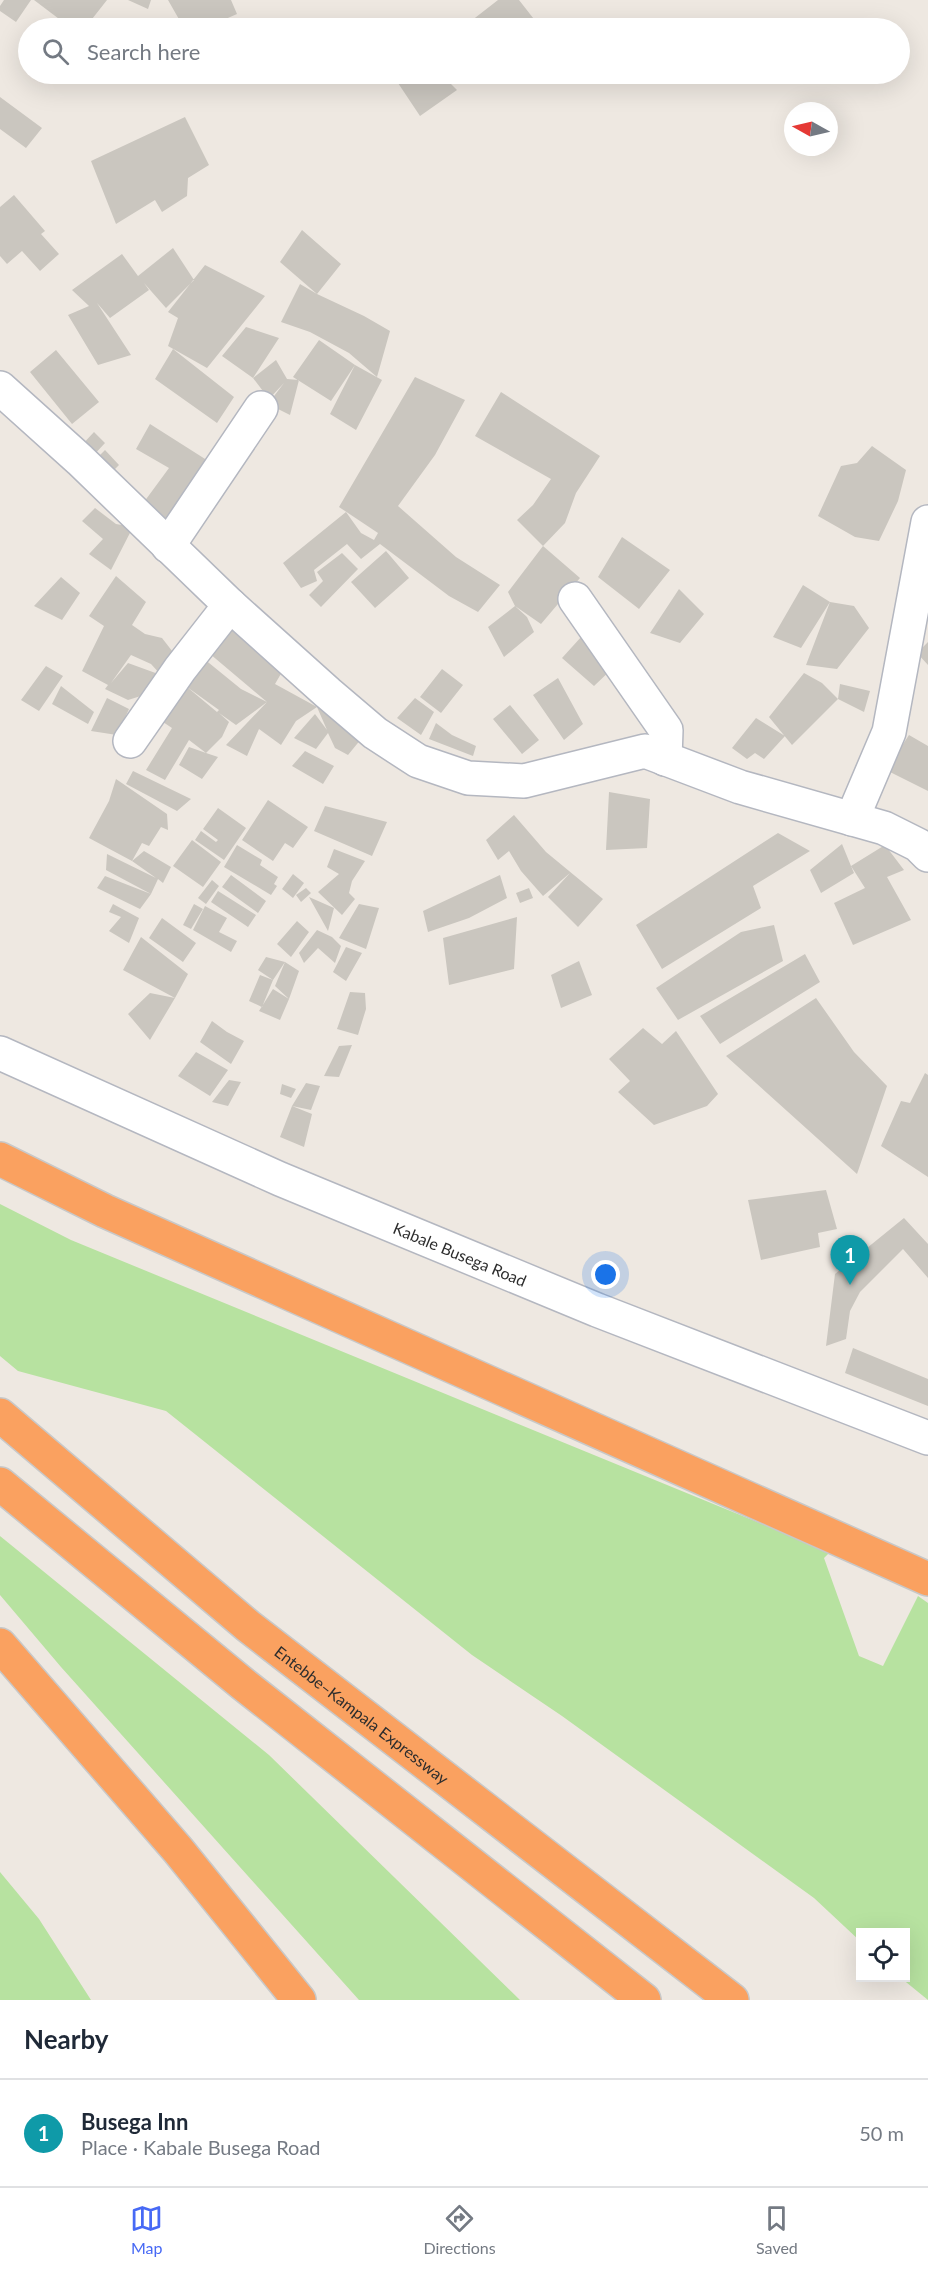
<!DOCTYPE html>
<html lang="en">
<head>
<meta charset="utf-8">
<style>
	:root { --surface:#fff; --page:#f2f2f3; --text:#1f2937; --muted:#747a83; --line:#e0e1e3; --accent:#4769f5 }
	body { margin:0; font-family:Lato,sans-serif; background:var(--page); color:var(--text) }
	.controls { position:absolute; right:18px; bottom:18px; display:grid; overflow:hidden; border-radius:0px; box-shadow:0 6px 24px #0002 }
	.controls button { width:54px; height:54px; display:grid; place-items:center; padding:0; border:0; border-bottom:2px solid var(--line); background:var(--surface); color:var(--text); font:30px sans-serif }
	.compass { position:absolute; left:784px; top:102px; width:54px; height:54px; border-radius:50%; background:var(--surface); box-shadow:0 6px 24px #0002; rotate:278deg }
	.you { position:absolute; left:606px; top:1275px; width:21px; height:21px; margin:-15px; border:4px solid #fff; border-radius:50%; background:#1a73e8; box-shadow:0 0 0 9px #1a73e833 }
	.badge { display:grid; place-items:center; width:39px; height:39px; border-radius:50%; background:var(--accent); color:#fff; font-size:20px; font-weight:700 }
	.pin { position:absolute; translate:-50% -50px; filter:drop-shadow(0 2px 3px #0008) }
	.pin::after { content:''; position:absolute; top:32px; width:21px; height:18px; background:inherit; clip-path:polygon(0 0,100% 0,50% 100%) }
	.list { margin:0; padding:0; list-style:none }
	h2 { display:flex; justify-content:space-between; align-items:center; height:78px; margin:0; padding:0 24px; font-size:26px }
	h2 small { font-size:20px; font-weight:400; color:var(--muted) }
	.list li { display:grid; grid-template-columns:39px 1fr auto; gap:18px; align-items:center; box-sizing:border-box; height:108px; padding:0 24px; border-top:2px solid var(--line) }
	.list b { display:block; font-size:22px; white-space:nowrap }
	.list p { margin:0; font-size:20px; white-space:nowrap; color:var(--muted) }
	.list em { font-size:20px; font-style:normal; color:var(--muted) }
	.icon { flex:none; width:33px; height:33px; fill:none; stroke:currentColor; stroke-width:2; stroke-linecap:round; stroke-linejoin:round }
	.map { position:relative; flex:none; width:928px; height:2000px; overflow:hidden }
	.search { position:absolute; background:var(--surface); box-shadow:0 6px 24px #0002; left:18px; right:18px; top:18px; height:66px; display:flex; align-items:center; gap:15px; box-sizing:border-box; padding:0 21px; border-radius:33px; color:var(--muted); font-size:22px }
	.sheet { height:186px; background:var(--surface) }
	nav { display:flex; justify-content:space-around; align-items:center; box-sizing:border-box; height:84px; border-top:2px solid var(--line); background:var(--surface); font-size:16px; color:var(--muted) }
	nav a { display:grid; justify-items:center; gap:3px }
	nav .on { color:var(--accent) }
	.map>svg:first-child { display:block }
	.green { fill:#b7e2a0 }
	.building { fill:#cac6bf; fill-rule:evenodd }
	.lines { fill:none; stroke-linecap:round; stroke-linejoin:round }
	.minor-casing { stroke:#b4b7c0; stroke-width:36 }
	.highway-casing { stroke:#c8c8c8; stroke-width:36 }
	.minor { stroke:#fff; stroke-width:33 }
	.highway { stroke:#faa160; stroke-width:33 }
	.labels { text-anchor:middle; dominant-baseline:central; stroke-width:4.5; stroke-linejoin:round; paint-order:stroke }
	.street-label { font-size:16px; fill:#2d2d2d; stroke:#fff }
</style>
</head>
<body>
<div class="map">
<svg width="928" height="2000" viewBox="0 0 928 2000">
	<rect width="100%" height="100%" fill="#eee8e1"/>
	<path class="green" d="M 0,1204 L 71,1240 L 830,1552 L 824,1558 L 859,1656 L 883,1666 L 918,1596 L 928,1603 L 928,2000 L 901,1978 L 906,1978 L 906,1932 L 860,1932 L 860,1941 L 814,1898 L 562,1716 L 472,1655 L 166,1411 L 18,1371 L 0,1356 Z
		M 0,1536 L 269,1755 L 520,2000 L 359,2000 L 61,1667 L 0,1595 Z
		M 0,1872 L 39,1919 L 91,2000 L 0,2000 Z"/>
	<path class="building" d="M 4,0 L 31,0 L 16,22 L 0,11 L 0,6 Z
		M 34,0 L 107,0 L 85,28 L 71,28 Z
		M 128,0 L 151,0 L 148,9 Z
		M 168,0 L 231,0 L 237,14 L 205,28 L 184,28 Z
		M 498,0 L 519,0 L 537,23 L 530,28 L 462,28 Z
		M 392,74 L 441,74 L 457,90 L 420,116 Z
		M 446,74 L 468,74 L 454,84 Z
		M 0,97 L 42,128 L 26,148 L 0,129 Z
		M 185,117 L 209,165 L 188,178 L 187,196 L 162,212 L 155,200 L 116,224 L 91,161 Z
		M 14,195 L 45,231 L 41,234 L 59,254 L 40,271 L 22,251 L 7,264 L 0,256 L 0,207 Z
		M 302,230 L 341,264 L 317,294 L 364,316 L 390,331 L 377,377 L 349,353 L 310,332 L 281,322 L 300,284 L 317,294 L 280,262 Z
		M 173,248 L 194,280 L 166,308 L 144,283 L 149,290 L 110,318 L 97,303 L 131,355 L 98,365 L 68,315 L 89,306 L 72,290 L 122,254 L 138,276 Z
		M 205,265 L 265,296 L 207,368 L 168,346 L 178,318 L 168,312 Z
		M 246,327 L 279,338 L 253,378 L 222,356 Z
		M 319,340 L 355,365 L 382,380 L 356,430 L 330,414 L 355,365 L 331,401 L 293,377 Z
		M 173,349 L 234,397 L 217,423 L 155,379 Z
		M 56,350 L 99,402 L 72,424 L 30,372 Z
		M 276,360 L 287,379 L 299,380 L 290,415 L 268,404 L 284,383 L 269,399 L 253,378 Z
		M 415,377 L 465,400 L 435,455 L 398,506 L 456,557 L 500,585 L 478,612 L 449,596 L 380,544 L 361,559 L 347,544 L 314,570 L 317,581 L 301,588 L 283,563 L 346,512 L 361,533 L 374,540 L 378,533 L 339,507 Z
		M 501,392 L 600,456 L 576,493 L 565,523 L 543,546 L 517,520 L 533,505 L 551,479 L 475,436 Z
		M 150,424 L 213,464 L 167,524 L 144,502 L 169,468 L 136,449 Z
		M 94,432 L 105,443 L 92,457 L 80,447 Z
		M 872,446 L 906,470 L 898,501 L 879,541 L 855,537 L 818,516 L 841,466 L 857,463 Z
		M 105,450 L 119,465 L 109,475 L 95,460 Z
		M 95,508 L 116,524 L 133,527 L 111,570 L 89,554 L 103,539 L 82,521 Z
		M 622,537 L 670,570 L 639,609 L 598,577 Z
		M 543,546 L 580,578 L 541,624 L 515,606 L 527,617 L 534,632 L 504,657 L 488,627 L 515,606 L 508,592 Z
		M 386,551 L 409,578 L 375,608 L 351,582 Z
		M 342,553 L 358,569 L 321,607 L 309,595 L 323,581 L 317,572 Z
		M 116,576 L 146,602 L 132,625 L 145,634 L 162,638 L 176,656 L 160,690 L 128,700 L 105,689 L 108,685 L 82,671 L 104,626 L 89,616 ZM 131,655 L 151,664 L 161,675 L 128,663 L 111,683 Z
		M 61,577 L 80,593 L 62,620 L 34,606 Z
		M 803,585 L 830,602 L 854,606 L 869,628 L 837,669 L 806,665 L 830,602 L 801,648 L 773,637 Z
		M 679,589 L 704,614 L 680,643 L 650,633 Z
		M 230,619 L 282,672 L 275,684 L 317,707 L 296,721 L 281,745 L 259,729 L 247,756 L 226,745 L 267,702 L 236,725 L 219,713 L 229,722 L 222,737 L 206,753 L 218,757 L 202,779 L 179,765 L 189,747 L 206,753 L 189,740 L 165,780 L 146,770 L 172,728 L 157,718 L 198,654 L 241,689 L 267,702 L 203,648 ZM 187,687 L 219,710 L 217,712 Z
		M 582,636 L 614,667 L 594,686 L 562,658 Z
		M 928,642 L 928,665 L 917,653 Z
		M 46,666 L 63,676 L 39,711 L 21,700 Z
		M 442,669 L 463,685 L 441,713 L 420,697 Z
		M 804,673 L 822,683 L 838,699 L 840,684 L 870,691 L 864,712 L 838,699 L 792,745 L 769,717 Z
		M 558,678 L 583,724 L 564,740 L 533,695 Z
		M 61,686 L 94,712 L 88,724 L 52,704 Z
		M 107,698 L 129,709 L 117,735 L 91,731 Z
		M 415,698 L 434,712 L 421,735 L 397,718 Z
		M 510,705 L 539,740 L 522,754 L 493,719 Z
		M 317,707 L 366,733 L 348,755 L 335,748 L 328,733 L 316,749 L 294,738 L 315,714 L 327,730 Z
		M 756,718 L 785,736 L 764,759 L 755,753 L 747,759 L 732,748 Z
		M 436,723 L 452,735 L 476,746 L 473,756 L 429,739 Z
		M 909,735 L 928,746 L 928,791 L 886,770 Z
		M 305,751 L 334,766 L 323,784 L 292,766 Z
		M 133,771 L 191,799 L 177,811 L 126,784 Z
		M 116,779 L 167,814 L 168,830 L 161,827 L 149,846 L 142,843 L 132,861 L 144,851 L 171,867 L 163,883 L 158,879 L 151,894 L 140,909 L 97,888 L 105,876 L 151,894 L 106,870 L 107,854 L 156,878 L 132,861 L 89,838 L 109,801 Z
		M 609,792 L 650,799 L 647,848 L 606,850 Z
		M 268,800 L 308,827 L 293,848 L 285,843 L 273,861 L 242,840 Z
		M 325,806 L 387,822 L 372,856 L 314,831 Z
		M 218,808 L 246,828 L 224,860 L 195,840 L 201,831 L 216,842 L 218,840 L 203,829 Z
		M 514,815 L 546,852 L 603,899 L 578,927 L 548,897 L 570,873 L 543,896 L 521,871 L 509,851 L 498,860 L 486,840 Z
		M 778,833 L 810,851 L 753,886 L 761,908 L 662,969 L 636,925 Z
		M 192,840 L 221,862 L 203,887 L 173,866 Z
		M 842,844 L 851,866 L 885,845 L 904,870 L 887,877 L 911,920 L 853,945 L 834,903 L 865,888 L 851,866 L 854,873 L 821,893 L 810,870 Z
		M 237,845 L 262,860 L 260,865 L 278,877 L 274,884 L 277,886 L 271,895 L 224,867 Z
		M 334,849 L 365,861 L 352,881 L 349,893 L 355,899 L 342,915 L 318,892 L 339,874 L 327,867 Z
		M 293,874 L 304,883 L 293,898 L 282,889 Z
		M 231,875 L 266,901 L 258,913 L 222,887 Z
		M 500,875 L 507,898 L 469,918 L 428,932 L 423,911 Z
		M 212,880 L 219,886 L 206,904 L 198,898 Z
		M 306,888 L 311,893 L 301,902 L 296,895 Z
		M 529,888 L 533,898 L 520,903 L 516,893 Z
		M 218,891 L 256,915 L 248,927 L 211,902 Z
		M 309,897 L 334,908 L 328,931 Z
		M 113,904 L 139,918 L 129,943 L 109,931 L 121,917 L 109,912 Z
		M 194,904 L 203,909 L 191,929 L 183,925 Z
		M 359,904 L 379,908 L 366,949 L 339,938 Z
		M 205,906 L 227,918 L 219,932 L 237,941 L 231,952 L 193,930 Z
		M 517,917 L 514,969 L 449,985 L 443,938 Z
		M 162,918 L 196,943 L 183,962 L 149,938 Z
		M 297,921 L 309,932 L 291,957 L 277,944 Z
		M 774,925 L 783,961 L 678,1020 L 656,988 L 741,932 Z
		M 317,930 L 332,937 L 341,946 L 335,963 L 318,948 L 304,963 L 299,953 Z
		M 141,937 L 188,974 L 175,998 L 123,970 Z
		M 346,947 L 362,953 L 346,981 L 333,972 Z
		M 805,954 L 820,982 L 720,1044 L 700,1016 Z
		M 266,957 L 285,962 L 299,971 L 289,999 L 275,986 L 285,962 L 273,980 L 258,970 Z
		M 579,961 L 592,995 L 561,1008 L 551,975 Z
		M 260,975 L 273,980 L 262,1007 L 249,1001 Z
		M 273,989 L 289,999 L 280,1020 L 259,1011 Z
		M 350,992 L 365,993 L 366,1009 L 358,1035 L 337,1029 Z
		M 150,993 L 175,998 L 150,1040 L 128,1014 Z
		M 816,998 L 854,1052 L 887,1086 L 857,1174 L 726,1056 Z
		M 212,1021 L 227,1032 L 244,1041 L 231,1064 L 200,1042 Z
		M 643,1028 L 662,1044 L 676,1031 L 718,1094 L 707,1106 L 654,1125 L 618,1092 L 630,1081 L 609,1059 Z
		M 352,1045 L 339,1077 L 324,1076 L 339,1046 Z
		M 196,1052 L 228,1070 L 210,1096 L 178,1076 Z
		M 925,1073 L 928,1075 L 928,1177 L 881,1146 L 901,1101 L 910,1103 Z
		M 229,1080 L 241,1082 L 228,1106 L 212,1102 Z
		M 306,1083 L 320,1086 L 311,1110 L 292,1106 Z
		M 282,1084 L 296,1089 L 291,1098 L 280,1094 Z
		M 292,1106 L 312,1114 L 304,1147 L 280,1137 Z
		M 826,1190 L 837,1229 L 818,1233 L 820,1247 L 761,1260 L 748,1200 Z
		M 904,1218 L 928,1244 L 928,1278 L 903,1249 L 860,1292 L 850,1311 L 846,1339 L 826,1346 L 835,1274 Z
		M 853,1348 L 928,1379 L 928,1406 L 845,1373 Z"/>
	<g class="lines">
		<g class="minor-casing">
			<g id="minor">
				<path d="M 0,388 L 80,460 L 230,605 L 328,693 L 375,733 L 418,761 L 468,778 L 524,781 L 645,751 L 740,787 L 884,828 L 918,845 L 928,855"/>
				<path d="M 168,546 L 261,408"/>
				<path d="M 575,599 L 666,730 L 665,759"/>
				<path d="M 130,741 L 180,669 L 230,605"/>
				<path d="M 852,819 L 889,732 L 928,522"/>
				<path id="s1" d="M 0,1053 L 280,1179 L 597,1310 L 928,1438"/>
			</g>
		</g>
		<g class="highway-casing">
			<g id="highway">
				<path d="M 0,1159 L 105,1211 L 928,1579"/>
				<path id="s2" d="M 0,1415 L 248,1626 L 732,2000"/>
				<path d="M 0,1484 L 243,1684 L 644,2000"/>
				<path d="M 0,1645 L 178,1850 L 299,2000"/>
			</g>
		</g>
		<use href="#minor" class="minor"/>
		<use href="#highway" class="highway"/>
	</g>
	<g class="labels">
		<g class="street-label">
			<text stroke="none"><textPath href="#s1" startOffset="502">Kabale Busega Road</textPath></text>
			<text stroke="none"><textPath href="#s2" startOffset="470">Entebbe–Kampala Expressway</textPath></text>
		</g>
	</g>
</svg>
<div class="controls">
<button><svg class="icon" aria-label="locate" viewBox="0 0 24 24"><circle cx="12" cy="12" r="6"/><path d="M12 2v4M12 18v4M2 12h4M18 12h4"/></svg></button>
</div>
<svg class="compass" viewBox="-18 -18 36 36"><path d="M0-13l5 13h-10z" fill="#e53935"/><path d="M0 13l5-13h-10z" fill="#747a83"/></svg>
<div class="you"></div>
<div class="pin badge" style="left:850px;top:1285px;background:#0f9aa8">1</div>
<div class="search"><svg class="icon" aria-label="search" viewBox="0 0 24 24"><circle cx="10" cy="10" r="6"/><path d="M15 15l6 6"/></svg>Search here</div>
</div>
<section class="sheet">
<h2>Nearby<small></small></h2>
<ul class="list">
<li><span class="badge" style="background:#0f9aa8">1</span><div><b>Busega Inn</b><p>Place · Kabale Busega Road</p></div><em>50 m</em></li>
</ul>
</section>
<nav>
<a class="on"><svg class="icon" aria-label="map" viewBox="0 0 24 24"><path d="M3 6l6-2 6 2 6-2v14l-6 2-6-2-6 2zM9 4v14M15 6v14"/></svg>Map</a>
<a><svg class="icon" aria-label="directions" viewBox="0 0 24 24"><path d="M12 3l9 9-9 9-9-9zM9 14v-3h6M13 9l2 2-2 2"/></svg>Directions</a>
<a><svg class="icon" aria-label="saved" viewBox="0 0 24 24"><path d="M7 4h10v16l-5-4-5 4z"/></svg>Saved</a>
</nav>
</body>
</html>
